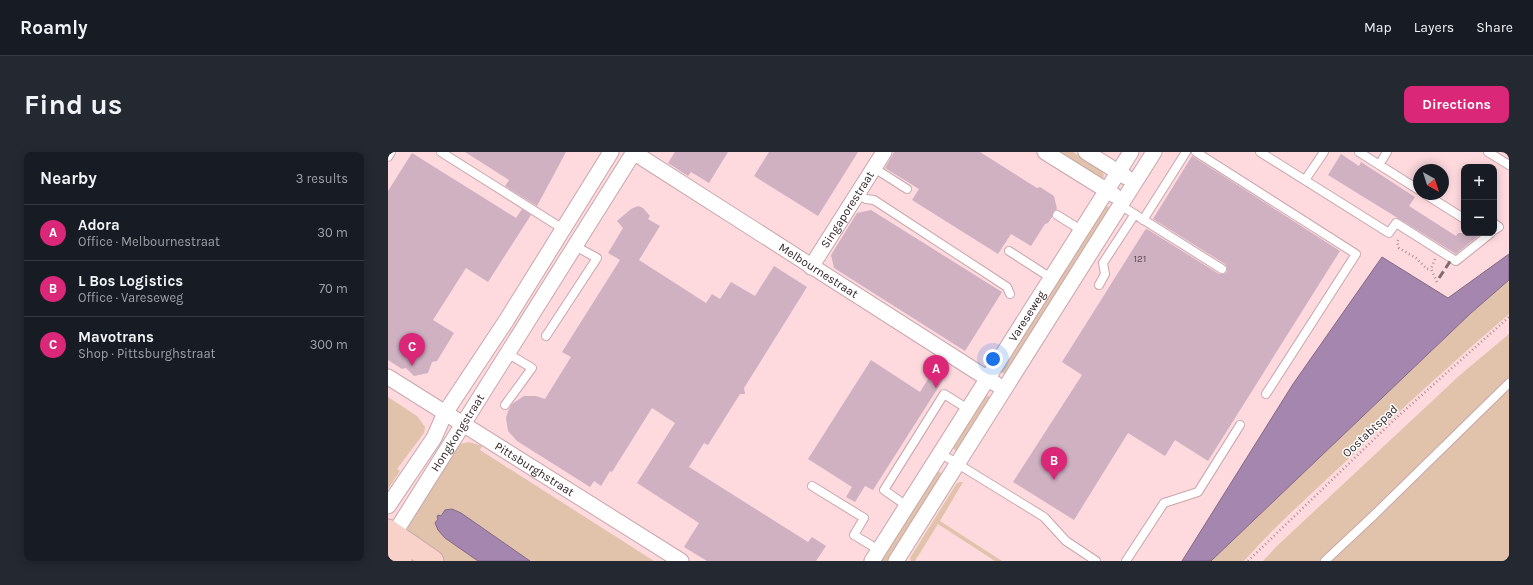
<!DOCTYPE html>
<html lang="en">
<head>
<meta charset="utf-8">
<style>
	:root { --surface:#171b24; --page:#242831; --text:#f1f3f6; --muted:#9ea1a6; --line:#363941; --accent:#db2777 }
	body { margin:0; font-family:Karla,sans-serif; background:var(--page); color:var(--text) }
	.controls { position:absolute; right:12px; top:12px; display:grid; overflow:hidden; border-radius:8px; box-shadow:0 2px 10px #0003 }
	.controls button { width:36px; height:36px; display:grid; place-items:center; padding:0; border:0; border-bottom:1px solid var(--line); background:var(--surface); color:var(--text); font:20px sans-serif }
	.compass { position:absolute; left:1025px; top:12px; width:36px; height:36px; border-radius:50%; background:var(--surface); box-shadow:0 2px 10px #0003; rotate:141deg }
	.you { position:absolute; left:605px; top:207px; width:14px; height:14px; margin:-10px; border:3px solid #fff; border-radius:50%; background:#1a73e8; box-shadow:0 0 0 6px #1a73e833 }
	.badge { display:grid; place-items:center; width:26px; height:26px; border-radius:50%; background:var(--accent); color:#fff; font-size:13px; font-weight:700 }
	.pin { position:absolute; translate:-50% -33px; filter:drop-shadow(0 1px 2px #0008) }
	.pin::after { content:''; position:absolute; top:21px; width:14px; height:12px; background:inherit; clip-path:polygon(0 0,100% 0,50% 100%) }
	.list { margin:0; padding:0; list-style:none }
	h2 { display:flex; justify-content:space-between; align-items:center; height:52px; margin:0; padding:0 16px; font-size:17px }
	h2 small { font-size:13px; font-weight:400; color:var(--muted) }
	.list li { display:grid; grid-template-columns:26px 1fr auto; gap:12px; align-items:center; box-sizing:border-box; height:56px; padding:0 16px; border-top:1px solid var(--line) }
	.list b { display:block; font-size:15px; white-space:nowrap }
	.list p { margin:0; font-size:13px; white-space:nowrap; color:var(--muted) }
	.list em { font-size:13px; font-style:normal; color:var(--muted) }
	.map { position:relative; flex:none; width:1121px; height:409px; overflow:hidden; border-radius:8px }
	header { display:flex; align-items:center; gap:24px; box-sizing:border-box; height:56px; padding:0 20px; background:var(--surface); border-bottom:1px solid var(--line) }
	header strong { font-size:19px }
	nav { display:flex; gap:22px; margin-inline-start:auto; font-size:14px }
	.intro { display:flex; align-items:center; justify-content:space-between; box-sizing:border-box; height:96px; padding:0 24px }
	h1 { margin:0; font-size:28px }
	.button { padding:10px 18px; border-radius:8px; background:var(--accent); color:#fff; font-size:14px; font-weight:700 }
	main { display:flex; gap:24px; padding:0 24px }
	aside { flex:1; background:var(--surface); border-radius:8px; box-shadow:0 2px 10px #0003 }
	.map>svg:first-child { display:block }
	.green { fill:#e0c3aa }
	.water { fill:#a486af; stroke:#826986 }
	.building { fill:#cfb1c2 }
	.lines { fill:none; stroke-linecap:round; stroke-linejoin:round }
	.service-casing { stroke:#c9a6ab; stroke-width:10 }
	.minor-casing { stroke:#c9a6ab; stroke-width:17 }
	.secondary-casing { stroke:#c9a6ab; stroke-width:23 }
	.path { stroke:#a88d90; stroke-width:2.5; stroke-dasharray:1 3; stroke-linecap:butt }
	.service { stroke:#fff; stroke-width:8 }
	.minor { stroke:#fff; stroke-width:15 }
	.secondary { stroke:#f8d2c9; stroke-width:21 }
	.rail { stroke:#806a6d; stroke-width:3; stroke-dasharray:8 4; stroke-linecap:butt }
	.labels { text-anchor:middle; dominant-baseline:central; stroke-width:3; stroke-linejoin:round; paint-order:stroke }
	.number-label { font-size:10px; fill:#5a484e }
	.street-label { font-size:12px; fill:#332527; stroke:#fff }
</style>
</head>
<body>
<header>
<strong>Roamly</strong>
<nav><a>Map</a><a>Layers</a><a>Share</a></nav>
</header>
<div class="intro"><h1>Find us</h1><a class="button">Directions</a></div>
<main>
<aside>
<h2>Nearby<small>3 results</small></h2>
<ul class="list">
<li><span class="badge">A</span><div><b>Adora</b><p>Office · Melbournestraat</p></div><em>30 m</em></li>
<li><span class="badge">B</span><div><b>L Bos Logistics</b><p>Office · Vareseweg</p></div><em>70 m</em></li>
<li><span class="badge">C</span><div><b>Mavotrans</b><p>Shop · Pittsburghstraat</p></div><em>300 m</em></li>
</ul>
</aside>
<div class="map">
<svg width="1121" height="409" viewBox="0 0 1121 409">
	<rect width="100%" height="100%" fill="#fed9de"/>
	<path class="green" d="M 664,0 L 685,0 L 714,18 L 716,24 L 714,28 Z
		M 717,53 L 722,56 L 619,223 L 614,221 L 613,219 Z
		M 1121,128 L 1121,162 C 1065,210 1010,260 956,311 C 922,343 887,374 856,409 L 823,409 L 1083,161 Z
		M 1121,182 L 1121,409 L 875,409 L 890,393 L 1072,223 Z
		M 598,243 L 602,245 L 603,248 L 570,299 L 568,299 L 564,295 Z
		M 0,245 L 29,264 L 37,275 L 36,281 L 9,317 L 12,319 L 0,337 Z
		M 81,290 L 94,294 L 92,298 L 266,409 L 142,409 L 73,361 L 54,362 L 52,364 L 50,363 L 57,386 L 90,409 L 52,409 L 20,380 L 19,370 L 64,297 L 72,292 Z
		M 549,319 L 555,322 L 503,409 L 490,409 Z
		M 572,330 L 575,330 L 552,369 L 614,409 L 607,409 L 550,372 L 527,409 L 523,409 L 522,406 L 569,331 Z"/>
	<path class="water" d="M 1121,102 L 1121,128 L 1083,161 L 823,409 L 794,409 L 905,232 L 994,105 L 1060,146 Z
		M 64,357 L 73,361 L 142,409 L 90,409 L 57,386 L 50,378 L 47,371 L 50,367 L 49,365 L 50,363 L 53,364 L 57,358 Z"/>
	<path class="building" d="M 77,0 L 178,0 L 149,54 L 117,34 L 121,28 Z
		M 287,0 L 340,0 L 321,31 L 303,20 L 300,24 L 280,11 Z
		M 381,0 L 470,0 L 430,64 L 366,24 Z
		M 506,0 L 592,0 L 649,36 L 652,35 L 666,44 L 669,57 L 665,60 L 664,65 L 660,71 L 657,72 L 643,94 L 623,82 L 610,102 L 524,48 L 531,37 L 497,16 Z
		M 24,1 L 128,66 L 134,57 L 143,63 L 100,130 L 78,116 L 45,168 L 66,181 L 49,209 L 44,210 L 40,221 L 26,224 L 18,216 L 14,217 L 0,208 L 0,39 Z
		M 953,2 L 971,14 L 973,10 L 1027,45 L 1021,54 L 1068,84 L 1070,81 L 1094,81 L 1068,102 L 940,23 Z
		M 804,4 L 952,99 L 820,309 L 787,288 L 777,304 L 740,281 L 686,368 L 625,330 L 694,223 L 674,210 L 757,78 L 759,77 L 831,122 L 836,122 L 839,120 L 839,115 L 837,112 L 765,67 Z
		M 250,54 L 255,56 L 262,64 L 260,67 L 272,74 L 251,108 L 318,151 L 324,142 L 332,147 L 343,130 L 367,144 L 386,114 L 419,135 L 356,236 L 357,242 L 352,242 L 320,293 L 316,291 L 301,315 L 420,390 L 424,385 L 438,394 L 428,409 L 319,409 L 296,395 L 311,371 L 249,331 L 287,271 L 264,256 L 224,320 L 222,319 L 213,334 L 206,329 L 202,335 L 129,289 L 120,279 L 118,266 L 120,259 L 124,252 L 136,244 L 148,244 L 157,247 L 183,205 L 174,200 L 232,108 L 220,101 L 235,76 L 229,69 L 243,57 Z
		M 483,58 L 614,140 L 577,199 L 446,116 L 443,103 L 469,61 Z
		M 483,208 L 532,240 L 544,221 L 555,228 L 485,338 L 477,334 L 467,350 L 458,345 L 464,335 L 420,307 Z"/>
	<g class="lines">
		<g class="service-casing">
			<path id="service" d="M 53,0 L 175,77
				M 808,0 L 968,102 L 878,242
				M 872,0 L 1001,81 L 1008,71 L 1068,109 L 1103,81
				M 971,0 L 1031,38
				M 1100,0 L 1121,13
				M 0,5 L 3,0
				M 991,13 L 999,0
				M 486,16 L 519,37
				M 917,28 L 936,0
				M 469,42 L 478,47 L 486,48 L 619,135 L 622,142
				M 1037,42 L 1075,66 L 1076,65
				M 732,53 L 834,117
				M 669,63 L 693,78
				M 755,68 L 798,0
				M 1106,71 L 1111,75 L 1106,78
				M 621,99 L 663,126
				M 711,133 L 717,122 L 715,111 L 747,62
				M 158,184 L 209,106 L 187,94
				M 117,253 L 144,216 L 119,201
				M 552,301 L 656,365 L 678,389 L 708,409
				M 424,334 L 476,366 L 466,383 L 491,398
				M 519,354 L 496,338 L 556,242 L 580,257
				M 738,409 L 776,351 L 810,340 L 852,273
				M 937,409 L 985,364 L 1121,231"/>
		</g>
		<g class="minor-casing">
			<g id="minor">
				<path id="s1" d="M 245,0 L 608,232"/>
				<path d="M 657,0 L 726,43"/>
				<path d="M 698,0 L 738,25"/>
				<path id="s2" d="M 423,115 L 496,0"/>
				<path id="s3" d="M 0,225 L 293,409"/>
				<path d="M 0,354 L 46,286 L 57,261 L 118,169 L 223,0"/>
				<path id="s4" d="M 1,390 L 246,0"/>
				<path id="s5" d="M 484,409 L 743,0"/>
				<path d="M 508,409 L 766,0"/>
			</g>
		</g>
		<g class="secondary-casing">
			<path id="secondary" d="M 0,378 L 45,409
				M 0,400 L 13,409"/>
		</g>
		<path class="path" d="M 1010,88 L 1009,90 L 1011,96 L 1028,106 L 1039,117 L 1043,117
			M 1047,107 L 1043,117 L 1050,132
			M 860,409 L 1007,267 L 1121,165"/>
		<use href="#service" class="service"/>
		<use href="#minor" class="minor"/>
		<use href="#secondary" class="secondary"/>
		<path class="rail" d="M 1051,126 L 1063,108"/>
	</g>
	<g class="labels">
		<g class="number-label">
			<text x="752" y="107">121</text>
		</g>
		<g class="street-label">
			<text stroke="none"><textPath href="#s2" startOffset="68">Singaporestraat</textPath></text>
			<text stroke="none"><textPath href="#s1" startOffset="220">Melbournestraat</textPath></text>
			<text stroke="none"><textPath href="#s5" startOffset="290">Vareseweg</textPath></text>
			<text transform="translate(982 279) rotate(-43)">Oostabtspad</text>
			<text stroke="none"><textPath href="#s4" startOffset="129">Hongkongstraat</textPath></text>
			<text stroke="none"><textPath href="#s3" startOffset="173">Pittsburghstraat</textPath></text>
		</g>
	</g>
</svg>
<div class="controls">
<button>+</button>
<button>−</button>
</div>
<svg class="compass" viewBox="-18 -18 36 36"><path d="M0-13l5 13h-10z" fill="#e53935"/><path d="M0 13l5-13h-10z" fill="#9ea1a6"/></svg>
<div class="you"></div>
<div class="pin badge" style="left:548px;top:236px">A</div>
<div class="pin badge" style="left:666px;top:328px">B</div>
<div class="pin badge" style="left:24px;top:214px">C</div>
</div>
</main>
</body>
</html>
